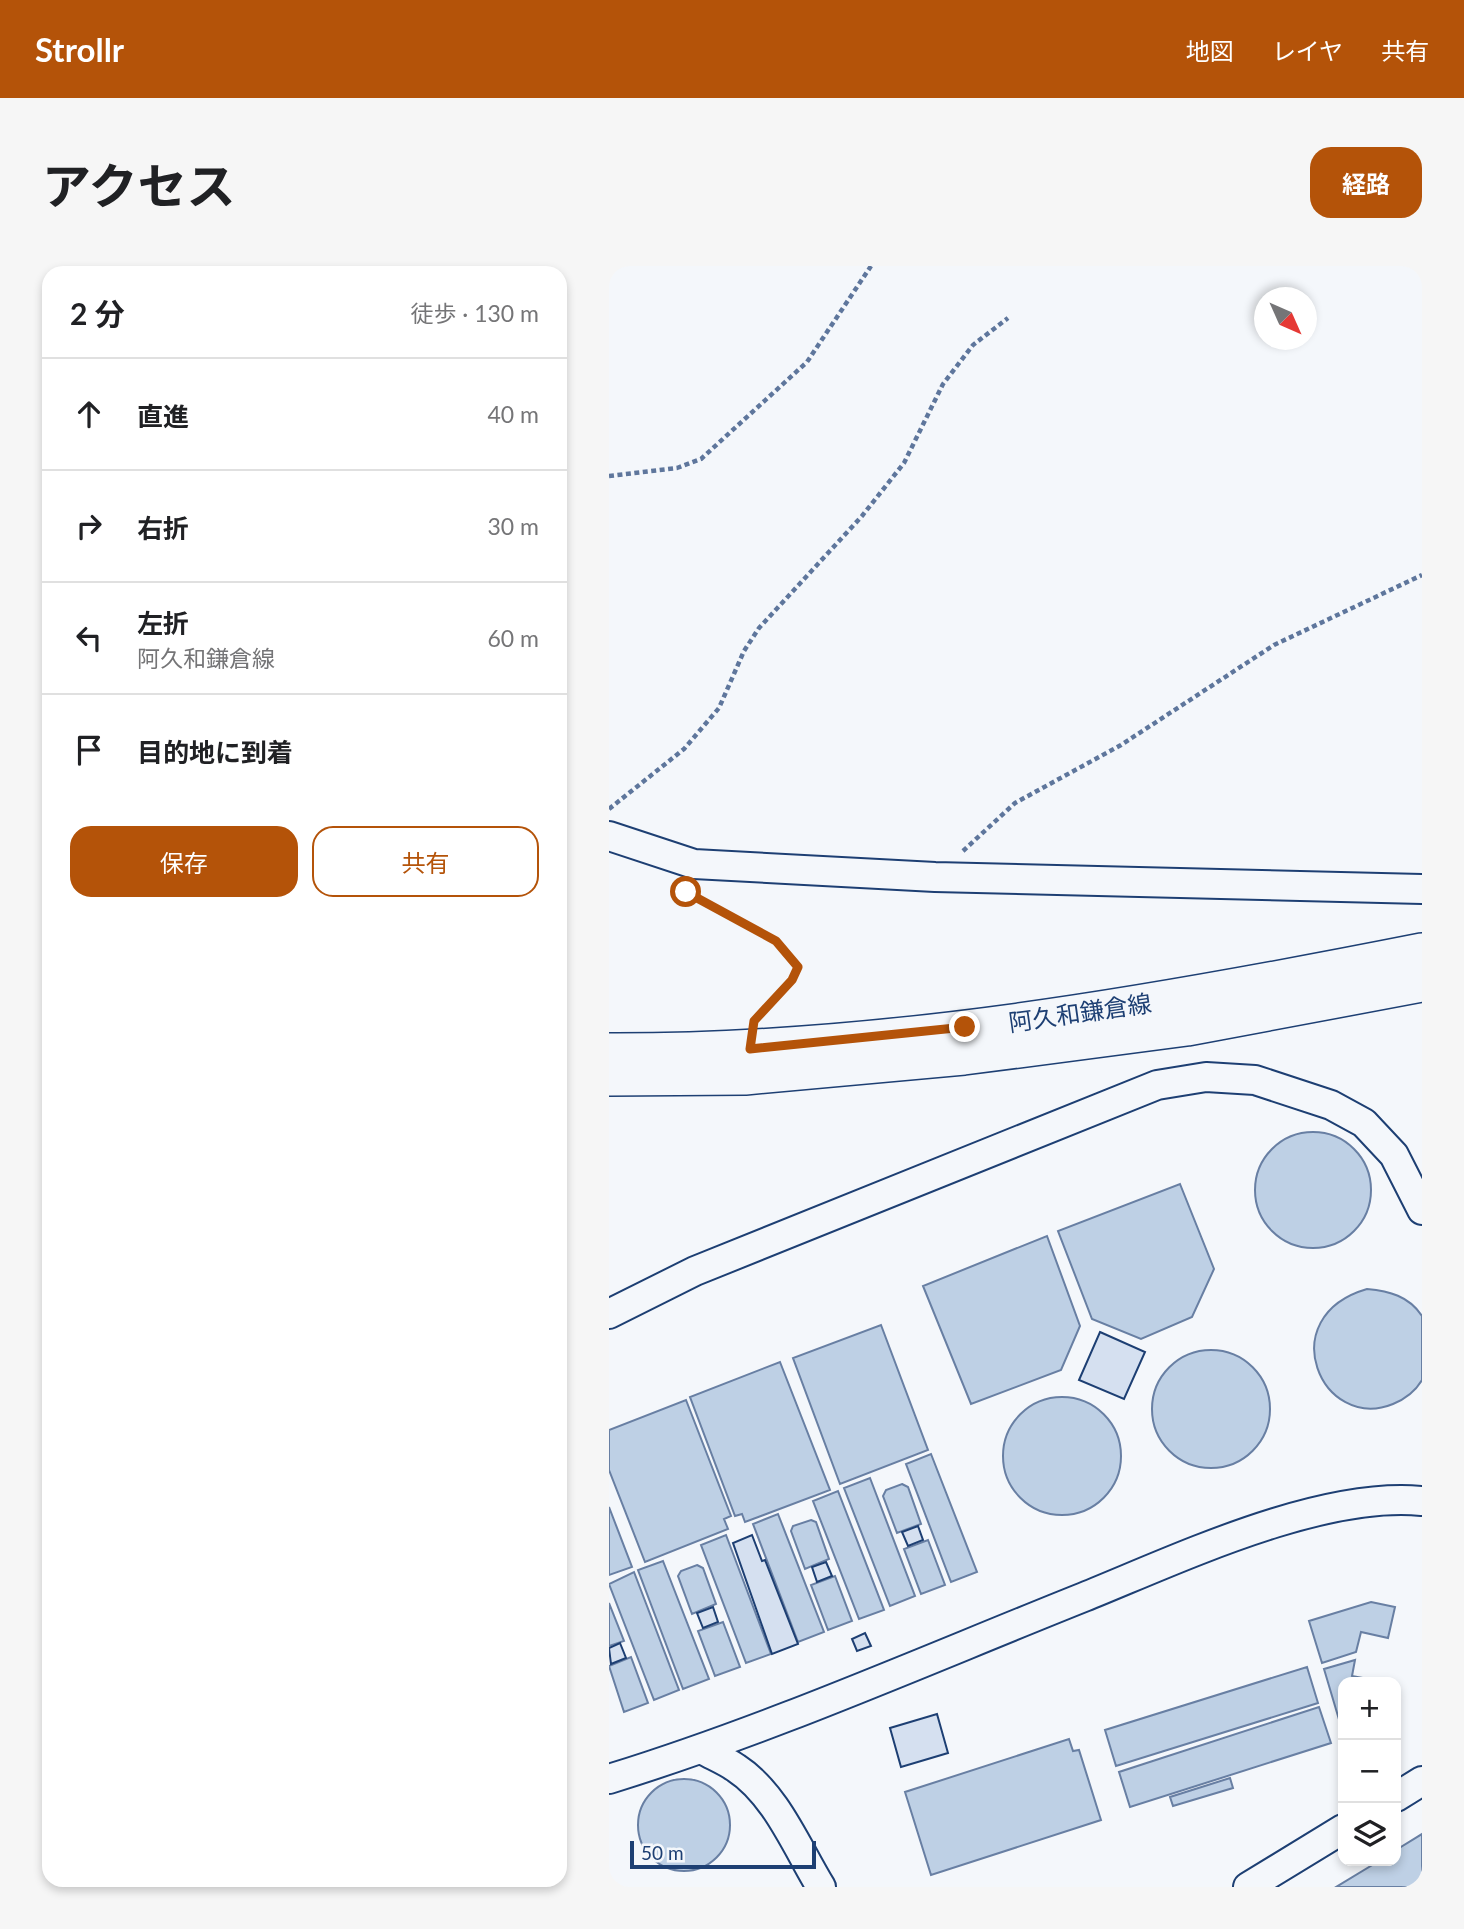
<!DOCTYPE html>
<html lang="ja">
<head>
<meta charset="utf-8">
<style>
	:root { --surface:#fff; --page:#f6f6f6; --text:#202124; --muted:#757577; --line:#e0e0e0; --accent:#b45309 }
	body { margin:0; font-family:Lato,"Noto Sans JP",sans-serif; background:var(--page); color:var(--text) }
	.controls { position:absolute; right:21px; bottom:21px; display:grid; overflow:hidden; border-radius:14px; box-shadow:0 4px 10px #0003 }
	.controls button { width:63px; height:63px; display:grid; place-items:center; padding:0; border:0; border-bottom:2px solid var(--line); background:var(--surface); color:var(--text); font:35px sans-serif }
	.compass { position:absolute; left:645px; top:21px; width:63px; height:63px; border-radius:50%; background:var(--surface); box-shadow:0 4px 10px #0003; rotate:135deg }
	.scale { position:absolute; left:21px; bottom:18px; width:186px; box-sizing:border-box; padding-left:7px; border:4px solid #1d3f73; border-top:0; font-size:19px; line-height:24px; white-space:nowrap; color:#1d3f73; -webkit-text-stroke:5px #f4f7fb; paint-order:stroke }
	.stop { position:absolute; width:21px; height:21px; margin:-16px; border:5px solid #b45309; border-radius:50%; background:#fff }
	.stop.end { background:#b45309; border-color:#fff; box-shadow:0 2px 7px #0008 }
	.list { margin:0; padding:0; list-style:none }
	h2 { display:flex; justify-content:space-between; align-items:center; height:91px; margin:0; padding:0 28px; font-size:30px }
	h2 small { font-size:23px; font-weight:400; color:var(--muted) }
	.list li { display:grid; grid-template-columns:46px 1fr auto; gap:21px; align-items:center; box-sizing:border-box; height:112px; padding:0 28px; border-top:2px solid var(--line) }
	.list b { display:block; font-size:26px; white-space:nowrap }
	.list p { margin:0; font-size:23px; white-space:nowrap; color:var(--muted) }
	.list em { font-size:23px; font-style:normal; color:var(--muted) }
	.actions { display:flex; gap:14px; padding:21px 28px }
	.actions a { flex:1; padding:16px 0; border:2px solid var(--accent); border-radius:21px; text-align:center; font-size:24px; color:var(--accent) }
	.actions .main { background:var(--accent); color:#fff }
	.icon { flex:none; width:38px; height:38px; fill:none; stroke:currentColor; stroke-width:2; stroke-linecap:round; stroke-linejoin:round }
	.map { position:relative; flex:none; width:813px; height:1621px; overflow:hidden; border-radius:21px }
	header { display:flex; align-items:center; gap:42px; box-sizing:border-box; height:98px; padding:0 35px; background:var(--accent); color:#fff }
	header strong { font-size:33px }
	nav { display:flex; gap:38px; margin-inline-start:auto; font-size:24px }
	.intro { display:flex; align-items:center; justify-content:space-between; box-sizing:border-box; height:168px; padding:0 42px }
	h1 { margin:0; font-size:49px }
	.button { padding:18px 32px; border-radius:21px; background:var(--accent); color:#fff; font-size:24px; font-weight:700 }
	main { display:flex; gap:42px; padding:0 42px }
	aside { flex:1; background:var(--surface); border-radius:21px; box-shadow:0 4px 10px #0003 }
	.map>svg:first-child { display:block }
	.water { fill:#bed0e5; stroke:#687fa3; stroke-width:2 }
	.building { fill:#d5e0f0; stroke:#1d3f73; stroke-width:2 }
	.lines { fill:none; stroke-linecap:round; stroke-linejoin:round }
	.minor-casing { stroke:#1d3f73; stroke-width:32 }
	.major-casing { stroke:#1d3f73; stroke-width:38 }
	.path { stroke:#5e769c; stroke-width:4.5; stroke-dasharray:5 3.5; stroke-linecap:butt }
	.minor { stroke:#f4f7fb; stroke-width:28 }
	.major { stroke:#f4f7fb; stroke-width:35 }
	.route { stroke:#b45309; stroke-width:9 }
	.labels { text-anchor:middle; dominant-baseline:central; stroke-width:5; stroke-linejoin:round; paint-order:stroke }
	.street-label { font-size:24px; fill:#1d3f73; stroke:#f4f7fb }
</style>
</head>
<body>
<header>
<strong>Strollr</strong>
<nav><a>地図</a><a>レイヤ</a><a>共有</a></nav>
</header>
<div class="intro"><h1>アクセス</h1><a class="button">経路</a></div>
<main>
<aside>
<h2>2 分<small>徒歩 · 130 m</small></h2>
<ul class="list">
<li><svg class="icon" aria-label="ahead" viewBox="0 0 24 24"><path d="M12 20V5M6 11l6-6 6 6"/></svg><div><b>直進</b></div><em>40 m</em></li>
<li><svg class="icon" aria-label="right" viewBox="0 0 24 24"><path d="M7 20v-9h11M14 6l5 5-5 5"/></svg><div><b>右折</b></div><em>30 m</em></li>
<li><svg class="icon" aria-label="left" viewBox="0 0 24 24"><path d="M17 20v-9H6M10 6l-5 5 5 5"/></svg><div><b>左折</b><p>阿久和鎌倉線</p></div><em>60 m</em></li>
<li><svg class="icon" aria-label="arrive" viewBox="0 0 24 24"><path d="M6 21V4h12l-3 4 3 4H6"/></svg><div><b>目的地に到着</b></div></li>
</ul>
<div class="actions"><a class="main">保存</a><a>共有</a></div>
</aside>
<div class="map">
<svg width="813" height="1621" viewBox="0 0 813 1621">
	<rect width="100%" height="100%" fill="#f4f7fb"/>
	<path class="water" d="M646 924a58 58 0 1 1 116 0a58 58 0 1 1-116 0Z
		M 571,918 L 605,1003 L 583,1051 L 532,1073 L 483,1053 L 449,965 Z
		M 438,970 L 471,1060 L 452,1104 L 362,1138 L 314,1020 Z
		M 758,1023 C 780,1025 800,1030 813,1050 L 813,1114 C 806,1126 796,1133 784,1138 C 713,1167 662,1051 758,1023 Z
		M 272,1059 L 319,1184 L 231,1218 L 184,1092 Z
		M543 1143a59 59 0 1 1 118 0a59 59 0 1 1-118 0Z
		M 171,1096 L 221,1224 L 136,1256 L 133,1248 L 126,1250 L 81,1131 Z
		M394 1190a59 59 0 1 1 118 0a59 59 0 1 1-118 0Z
		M 77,1134 L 122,1250 L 115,1253 L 119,1263 L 36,1296 L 0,1204 L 0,1164 Z
		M 322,1188 L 368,1306 L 342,1316 L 297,1198 Z
		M 261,1212 L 306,1330 L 281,1340 L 235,1222 Z
		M 293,1218 L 299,1221 L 312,1258 L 288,1267 L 274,1230 L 277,1224 Z
		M 229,1225 L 275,1344 L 250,1353 L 204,1235 Z
		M 0,1241 L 23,1301 L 0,1309 Z
		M 169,1248 L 215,1366 L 189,1376 L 144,1258 Z
		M 202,1254 L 207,1256 L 220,1293 L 196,1303 L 182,1265 L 184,1260 Z
		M 117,1269 L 162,1388 L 137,1397 L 92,1279 Z
		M 319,1274 L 336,1319 L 312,1328 L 295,1283 Z
		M 54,1295 L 100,1413 L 74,1423 L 29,1304 Z
		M 88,1299 L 94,1302 L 107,1338 L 83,1348 L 69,1310 L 72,1305 Z
		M 25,1306 L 70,1424 L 45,1434 L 0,1318 Z
		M 226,1310 L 243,1355 L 219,1364 L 202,1319 Z
		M 762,1336 L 786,1341 L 779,1372 L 752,1366 L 747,1386 L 713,1397 L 700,1355 Z
		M 0,1337 L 15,1375 L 0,1380 Z
		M 114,1356 L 131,1401 L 106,1410 L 89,1365 Z
		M 22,1391 L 39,1437 L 15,1446 L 0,1400 Z
		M 746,1394 L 743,1410 L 770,1415 L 734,1416 L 734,1467 L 715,1403 Z
		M 698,1401 L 709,1437 L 507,1500 L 496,1464 Z
		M 710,1441 L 722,1477 L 521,1541 L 510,1506 Z
		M 460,1473 L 464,1485 L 470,1484 L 492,1554 L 322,1609 L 296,1526 Z
		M 621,1512 L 624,1522 L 564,1540 L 561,1531 Z
		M29 1559a46 46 0 1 1 92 0a46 46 0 1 1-92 0Z
		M 813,1568 L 813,1621 L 727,1621 L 770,1595 L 787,1595 L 787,1584 Z"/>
	<path class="building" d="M 491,1066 L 536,1086 L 515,1133 L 470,1114 Z
		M 309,1260 L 314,1274 L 299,1280 L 293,1266 Z
		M 143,1269 L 153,1295 L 156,1294 L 189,1378 L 163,1388 L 124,1277 Z
		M 217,1296 L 223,1310 L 208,1316 L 203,1301 Z
		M 104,1341 L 109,1356 L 94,1362 L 88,1347 Z
		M 256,1367 L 262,1380 L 248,1385 L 243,1373 Z
		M 11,1377 L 17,1392 L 2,1398 L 0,1382 Z
		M 328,1448 L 339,1487 L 292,1501 L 281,1462 Z"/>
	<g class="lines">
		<g class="minor-casing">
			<path id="minor" d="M 0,570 L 85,598 L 326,611 L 813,623
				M 0,1048 L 86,1005 L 548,819 L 597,811 L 646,814 L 722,839 L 755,857 L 785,889 L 813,944
				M 94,1484 C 105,1490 117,1495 127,1502 C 167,1528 188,1582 212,1621
				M 0,1513 C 162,1463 317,1394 475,1331 C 569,1293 711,1225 813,1235
				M 787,1531 L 813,1515
				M 639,1621 L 734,1563"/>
		</g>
		<g class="major-casing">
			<path id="major" d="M 0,785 C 274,786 545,738 813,685
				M 0,812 L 136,811 L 355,791 L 578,762 L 813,718"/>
		</g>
		<path class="path" d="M 0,210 L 68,202 L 92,193 L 198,96 L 262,0
			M 0,543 L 75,483 L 110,442 L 135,385 L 150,362 L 253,250 L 295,197 L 334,118 L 364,79 L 399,52
			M 354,585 L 406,537 L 512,479 L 665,379 L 813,309
			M 74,623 L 168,675 L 189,700 L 183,714 L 149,750"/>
		<use href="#minor" class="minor"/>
		<use href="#major" class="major"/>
	</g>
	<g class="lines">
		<path class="route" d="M 77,626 L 167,675 L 189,701 L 183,714 L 145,755 L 141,783 L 356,761"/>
	</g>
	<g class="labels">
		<g class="street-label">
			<text transform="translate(471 746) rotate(-8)">阿久和鎌倉線</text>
		</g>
	</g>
</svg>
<div class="controls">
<button>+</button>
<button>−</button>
<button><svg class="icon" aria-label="layers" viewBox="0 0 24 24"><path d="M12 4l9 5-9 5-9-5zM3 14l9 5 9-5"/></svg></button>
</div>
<svg class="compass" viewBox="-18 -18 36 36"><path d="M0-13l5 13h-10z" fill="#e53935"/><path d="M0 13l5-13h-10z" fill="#757577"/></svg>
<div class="scale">50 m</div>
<div class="stop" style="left:77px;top:626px"></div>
<div class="stop end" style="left:356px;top:761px"></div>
</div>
</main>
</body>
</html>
